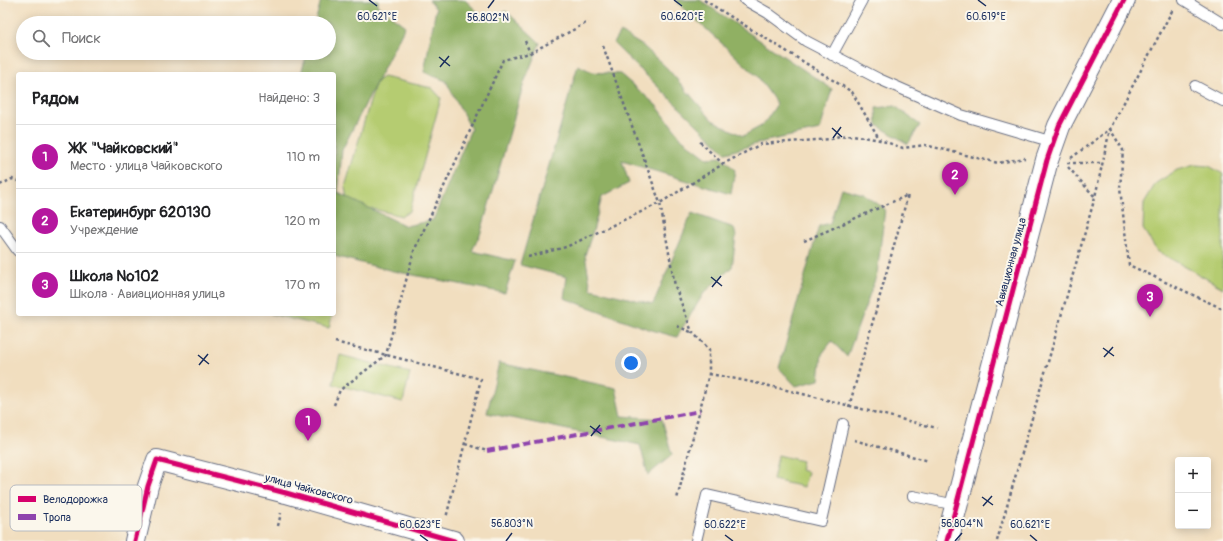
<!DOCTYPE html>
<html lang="ru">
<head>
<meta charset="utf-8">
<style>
	:root { --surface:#fff; --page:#f6f6f6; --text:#202124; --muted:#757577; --line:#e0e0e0; --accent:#b5179e }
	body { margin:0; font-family:Pangolin,sans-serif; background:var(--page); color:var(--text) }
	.controls { position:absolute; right:12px; bottom:12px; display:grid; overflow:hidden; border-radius:4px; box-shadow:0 2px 10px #0003 }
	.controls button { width:36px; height:36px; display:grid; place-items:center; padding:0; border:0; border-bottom:1px solid var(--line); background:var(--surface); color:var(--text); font:20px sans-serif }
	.you { position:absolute; left:631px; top:363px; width:14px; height:14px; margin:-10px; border:3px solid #fff; border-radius:50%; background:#1a73e8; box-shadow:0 0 0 6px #1a73e833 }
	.badge { display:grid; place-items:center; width:26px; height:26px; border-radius:50%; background:var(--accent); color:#fff; font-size:13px; font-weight:700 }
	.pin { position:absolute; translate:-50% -33px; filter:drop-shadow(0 1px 2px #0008) }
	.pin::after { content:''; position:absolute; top:21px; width:14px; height:12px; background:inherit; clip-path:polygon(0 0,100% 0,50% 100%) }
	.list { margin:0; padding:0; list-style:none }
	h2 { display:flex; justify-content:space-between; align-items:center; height:52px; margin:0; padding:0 16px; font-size:17px }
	h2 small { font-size:13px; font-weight:400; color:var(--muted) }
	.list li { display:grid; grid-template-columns:26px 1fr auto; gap:12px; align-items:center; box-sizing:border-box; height:64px; padding:0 16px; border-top:1px solid var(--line) }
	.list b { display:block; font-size:15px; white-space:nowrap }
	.list p { margin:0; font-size:13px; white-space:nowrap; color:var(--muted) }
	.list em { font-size:13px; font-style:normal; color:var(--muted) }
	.icon { flex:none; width:22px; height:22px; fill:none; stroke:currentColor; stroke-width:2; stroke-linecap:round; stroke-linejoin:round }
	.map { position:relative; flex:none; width:1223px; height:541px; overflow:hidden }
	.search { position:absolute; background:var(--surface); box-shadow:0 2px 10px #0003; left:16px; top:16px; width:320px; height:44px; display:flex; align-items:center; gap:10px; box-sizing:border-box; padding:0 14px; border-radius:22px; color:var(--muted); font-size:15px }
	.panel { position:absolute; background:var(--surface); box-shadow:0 2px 10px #0003; left:16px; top:72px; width:320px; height:244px; border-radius:4px }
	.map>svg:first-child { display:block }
	.green { fill:#b5cc71; stroke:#687e68 }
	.forest { fill:#90b063; stroke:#567060 }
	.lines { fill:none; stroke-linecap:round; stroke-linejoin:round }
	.service-casing { stroke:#666c80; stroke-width:12 }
	.minor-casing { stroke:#666c80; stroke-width:22 }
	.tertiary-casing { stroke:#666c80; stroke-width:24 }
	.path { stroke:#666c80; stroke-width:2.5; stroke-dasharray:3 3; stroke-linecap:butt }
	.service { stroke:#fff; stroke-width:10 }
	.minor { stroke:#fff; stroke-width:20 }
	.tertiary { stroke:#fff; stroke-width:22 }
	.quiet { stroke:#8e44ad; stroke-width:4; stroke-dasharray:8 4; stroke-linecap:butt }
	.cycleway-casing { stroke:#fbf7ec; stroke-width:8 }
	.cycleway { stroke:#d6006c; stroke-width:5 }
	.ticks { fill:none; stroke:#1b2f5e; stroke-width:1.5 }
	.labels { text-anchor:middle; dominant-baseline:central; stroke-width:4; stroke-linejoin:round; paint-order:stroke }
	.street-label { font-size:11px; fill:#1b2f5e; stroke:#fbf7ec }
	.key { fill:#fbf7ec; stroke:#b8bbc1; stroke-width:1 }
	.key-label { font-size:11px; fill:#1b2f5e }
	.ticks-label { font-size:10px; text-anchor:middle; fill:#1b2f5e; stroke:#fbf7ec; stroke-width:4; stroke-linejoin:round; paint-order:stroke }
</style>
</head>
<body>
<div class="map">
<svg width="1223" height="541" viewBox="0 0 1223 541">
	<rect width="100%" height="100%" fill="#fbf7ec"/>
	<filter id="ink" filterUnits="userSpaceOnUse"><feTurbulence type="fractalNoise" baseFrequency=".025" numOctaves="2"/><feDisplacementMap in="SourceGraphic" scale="8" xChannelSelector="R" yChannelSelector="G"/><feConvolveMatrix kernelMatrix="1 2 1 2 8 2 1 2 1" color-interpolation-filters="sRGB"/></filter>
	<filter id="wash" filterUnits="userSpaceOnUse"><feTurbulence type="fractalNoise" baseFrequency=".012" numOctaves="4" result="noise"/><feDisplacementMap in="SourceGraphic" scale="16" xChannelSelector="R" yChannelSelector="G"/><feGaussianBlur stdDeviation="0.9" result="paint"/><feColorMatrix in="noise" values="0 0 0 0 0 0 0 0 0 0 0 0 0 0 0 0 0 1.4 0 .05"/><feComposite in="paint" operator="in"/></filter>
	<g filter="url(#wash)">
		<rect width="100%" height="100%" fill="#f1debf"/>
		<path class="green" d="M 383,77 L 432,88 L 441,98 L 410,211 L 402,216 L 356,205 L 347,200 L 345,187 L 374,88 L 377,81 Z
			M 1195,165 L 1209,166 L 1223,174 L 1223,288 L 1157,251 L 1143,229 L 1144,203 L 1156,183 L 1177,170 Z
			M 271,314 L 326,314 L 332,316 L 329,328 Z
			M 340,355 L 410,373 L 403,402 L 333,384 Z
			M 778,455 L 802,461 L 800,470 L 808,472 L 804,487 L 773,480 Z"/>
		<path class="forest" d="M 321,0 L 378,0 L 378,6 L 405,26 L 342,150 L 338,193 L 406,226 L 433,220 L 471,129 L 446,81 L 424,72 L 436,9 L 429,0 L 465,0 L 484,18 L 506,11 L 540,43 L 524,83 L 481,232 L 472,251 L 515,261 L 505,293 L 393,271 L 334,256 L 334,74 L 301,74 L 307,53 L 329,53 L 329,23 L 315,23 Z
			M 675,0 L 700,0 L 832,89 L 820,130 L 766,141 L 726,153 L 613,43 L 620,32 L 643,46 L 667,68 L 712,120 L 743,136 L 763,125 L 777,104 L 758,77 Z
			M 578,65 L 592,72 L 620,74 L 656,105 L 682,139 L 707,158 L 721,157 L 735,170 L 731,194 L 622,161 L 629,183 L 602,197 L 593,231 L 585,255 L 591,289 L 653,304 L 692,213 L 734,228 L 736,236 L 732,267 L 704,293 L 677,337 L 648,329 L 564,298 L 567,277 L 520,265 Z
			M 895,106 L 920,125 L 908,144 L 877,125 L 876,108 Z
			M 841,188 L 864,194 L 885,209 L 877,274 L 847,357 L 832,341 L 822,354 L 819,380 L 796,386 L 779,368 L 819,226 L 830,223 Z
			M 499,363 L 616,388 L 622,416 L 662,419 L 672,455 L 648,475 L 640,445 L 487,413 Z"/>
	</g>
	<g filter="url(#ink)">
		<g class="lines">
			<g class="service-casing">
				<path id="service" d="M 745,0 L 768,13 L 806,41 L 879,79 L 961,115 L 1053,142
					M 1184,0 L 1223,24
					M 832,55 L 862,0
					M 1195,86 L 1223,101
					M 0,226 L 18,251
					M 913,496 L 956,505
					M 696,541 L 707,495 L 821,521 L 843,424"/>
			</g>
			<g class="minor-casing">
				<path id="minor" d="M 135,541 L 148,486 L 157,460 L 286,493 L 454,541"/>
			</g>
			<g class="tertiary-casing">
				<path id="tertiary" d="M 947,541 L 1047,160 L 1059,126 L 1124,0"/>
			</g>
			<path class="path" d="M 704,0 L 852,92 L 880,140
				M 525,41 L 530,53
				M 603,46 L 660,203 L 675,286 L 692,332 L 709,349 L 709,374 L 677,499
				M 700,142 L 723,164
				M 1071,158 L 1110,129 L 1123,150 L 1120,188 L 1129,265 L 1223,309
				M 1067,163 L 1103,163
				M 1068,167 L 1095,197
				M 0,185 L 12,179 L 18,181
				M 804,241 L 908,195
				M 528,257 L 566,247 L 660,203 L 723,164 L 761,144 L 831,139 L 839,136 L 853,135 L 880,140 L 903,148 L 925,145 L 998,163 L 1025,158
				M 677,326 L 691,332
				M 335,342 L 481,379 L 446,518
				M 709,374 C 786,387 861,410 937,428
				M 334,405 L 340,390 L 386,355 L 414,251 L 503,60 L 530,53 L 588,22
				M 849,407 L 908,195
				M 854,440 L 929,461
				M 465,444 L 487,451
				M 278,526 L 281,513
				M 997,541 L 1095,197 L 1110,129 L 1173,9"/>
			<use href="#service" class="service"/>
			<use href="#minor" class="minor"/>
			<use href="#tertiary" class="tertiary"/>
			<path class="quiet" d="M 487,451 L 700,411"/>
			<g class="cycleway-casing">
				<path id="cycleway" d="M 135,541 L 148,486 L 157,460 L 286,493 L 454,541
					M 947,541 L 1047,160 L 1059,126 L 1124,0"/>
			</g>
			<use href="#cycleway" class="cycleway"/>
		</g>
	</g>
	<path class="ticks" d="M 369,0 L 377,6M 674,0 L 682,6M 978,0 L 986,6M 488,8 L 494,0M 439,57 L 450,66M 440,67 L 449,56M 832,128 L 842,137M 833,138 L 841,127M 711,277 L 722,286M 712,287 L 721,276M 1103,348 L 1114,356M 198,355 L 209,364M 1104,357 L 1113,347M 199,365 L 208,354M 590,426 L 601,434M 591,436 L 600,425M 982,497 L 993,505M 983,506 L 992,496M 420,535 L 428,541M 725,535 L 733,541M 1030,535 L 1037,541M 506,541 L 512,533M 955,541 L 962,533"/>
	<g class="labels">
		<g class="street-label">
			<text transform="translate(1011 262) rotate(-75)">Авиационная улица</text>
			<text transform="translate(309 489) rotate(15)">улица Чайковского</text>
		</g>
	</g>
	<rect x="10" y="485" width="132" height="46" rx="6" class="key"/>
	<rect x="18" y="496" width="18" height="6" fill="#d6006c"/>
	<rect x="18" y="514" width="18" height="6" fill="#8e44ad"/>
	<g class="key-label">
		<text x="43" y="503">Велодорожка</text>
		<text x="43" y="521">Тропа</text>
	</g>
	<g class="ticks-label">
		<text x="377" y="20">60.621°E</text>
		<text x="682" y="20">60.620°E</text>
		<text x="986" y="20">60.619°E</text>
		<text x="488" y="21">56.802°N</text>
		<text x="512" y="527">56.803°N</text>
		<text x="962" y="527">56.804°N</text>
		<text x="420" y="528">60.623°E</text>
		<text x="725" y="528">60.622°E</text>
		<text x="1030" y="528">60.621°E</text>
	</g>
</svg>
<div class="controls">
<button>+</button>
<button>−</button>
</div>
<div class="you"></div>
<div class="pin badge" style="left:308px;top:441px">1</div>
<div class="pin badge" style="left:955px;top:195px">2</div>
<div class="pin badge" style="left:1150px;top:317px">3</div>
<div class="search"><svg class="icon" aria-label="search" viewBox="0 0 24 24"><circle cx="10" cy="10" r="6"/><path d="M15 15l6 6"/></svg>Поиск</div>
<section class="panel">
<h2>Рядом<small>Найдено: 3</small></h2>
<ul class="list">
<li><span class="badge">1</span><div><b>ЖК &quot;Чайковский&quot;</b><p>Место · улица Чайковского</p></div><em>110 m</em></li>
<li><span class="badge">2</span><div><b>Екатеринбург 620130</b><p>Учреждение</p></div><em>120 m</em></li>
<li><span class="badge">3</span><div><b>Школа №102</b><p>Школа · Авиационная улица</p></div><em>170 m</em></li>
</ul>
</section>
</div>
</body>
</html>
